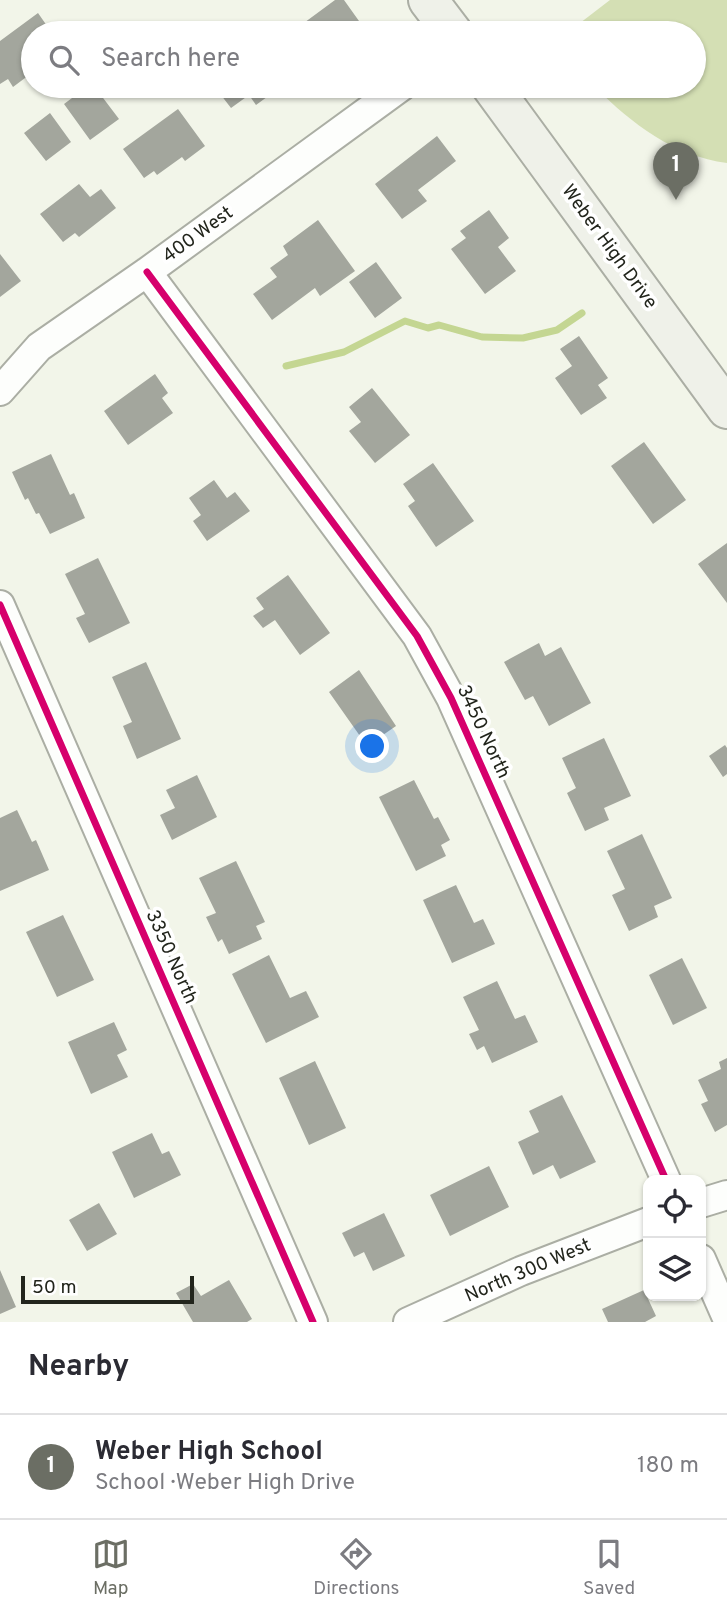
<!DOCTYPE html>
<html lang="en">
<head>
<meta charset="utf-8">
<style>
	:root { --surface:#fff; --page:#f2f2f3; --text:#2b2b33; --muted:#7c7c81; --line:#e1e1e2; --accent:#6b6e64 }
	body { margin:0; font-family:Overpass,sans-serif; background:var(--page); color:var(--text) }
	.controls { position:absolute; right:21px; bottom:21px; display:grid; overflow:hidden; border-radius:14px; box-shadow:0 2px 5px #0004 }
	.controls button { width:63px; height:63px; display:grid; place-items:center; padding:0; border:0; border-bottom:2px solid var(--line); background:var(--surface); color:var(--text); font:35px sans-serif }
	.scale { position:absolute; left:21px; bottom:18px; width:173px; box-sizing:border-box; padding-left:7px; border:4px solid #22251c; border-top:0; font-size:19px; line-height:24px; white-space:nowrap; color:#22251c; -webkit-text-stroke:5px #fff; paint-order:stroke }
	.you { position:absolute; left:373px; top:747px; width:24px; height:24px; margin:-18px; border:5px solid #fff; border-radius:50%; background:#1a73e8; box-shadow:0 0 0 10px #1a73e833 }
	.badge { display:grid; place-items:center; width:46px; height:46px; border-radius:50%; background:var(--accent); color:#fff; font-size:23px; font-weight:700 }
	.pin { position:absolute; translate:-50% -58px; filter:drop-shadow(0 2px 4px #0008) }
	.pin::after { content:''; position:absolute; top:37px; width:24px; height:21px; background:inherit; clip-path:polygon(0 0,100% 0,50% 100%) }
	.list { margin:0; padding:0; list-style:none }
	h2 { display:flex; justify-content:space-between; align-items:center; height:91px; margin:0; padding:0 28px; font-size:30px }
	h2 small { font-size:23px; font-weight:400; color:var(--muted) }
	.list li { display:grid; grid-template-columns:46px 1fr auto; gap:21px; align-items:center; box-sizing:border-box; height:105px; padding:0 28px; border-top:2px solid var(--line) }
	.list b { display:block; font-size:26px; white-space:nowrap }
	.list p { margin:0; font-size:23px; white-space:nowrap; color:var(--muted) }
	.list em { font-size:23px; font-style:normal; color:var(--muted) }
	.icon { flex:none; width:38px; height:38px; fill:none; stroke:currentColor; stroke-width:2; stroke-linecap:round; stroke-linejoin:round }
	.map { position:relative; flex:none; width:727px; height:1322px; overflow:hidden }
	.search { position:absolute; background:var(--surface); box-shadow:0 2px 5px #0004; left:21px; right:21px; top:21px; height:77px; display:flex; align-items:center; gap:18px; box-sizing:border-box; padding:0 24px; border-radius:38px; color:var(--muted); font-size:26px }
	.sheet { height:196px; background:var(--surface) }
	nav { display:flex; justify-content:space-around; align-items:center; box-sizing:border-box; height:98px; border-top:2px solid var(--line); background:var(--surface); font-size:19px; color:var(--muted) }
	nav a { display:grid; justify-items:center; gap:4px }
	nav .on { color:var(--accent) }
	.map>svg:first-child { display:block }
	.green { fill:#d4dfb4 }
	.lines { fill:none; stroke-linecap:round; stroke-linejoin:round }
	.stream { stroke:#c4d692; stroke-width:7 }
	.building { fill:#a3a69d }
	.street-casing { stroke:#abaea4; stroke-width:32 }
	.secondary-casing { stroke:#abaea4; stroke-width:42 }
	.street { stroke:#fdfefc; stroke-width:28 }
	.secondary { stroke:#eff1e9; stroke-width:38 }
	.cycleway-casing { stroke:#fff; stroke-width:11 }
	.cycleway { stroke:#d6006c; stroke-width:7 }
	.labels { text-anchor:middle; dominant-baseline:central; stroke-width:7; stroke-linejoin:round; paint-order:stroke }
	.street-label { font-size:19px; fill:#22251c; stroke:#fff }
</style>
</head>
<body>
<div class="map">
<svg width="727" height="1322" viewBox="0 0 727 1322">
	<rect width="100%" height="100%" fill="#f2f5e9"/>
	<path class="green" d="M 610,0 L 727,0 L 727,163 C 674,156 632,124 595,87 L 594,86 L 694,86 L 694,33 L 567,33 Z"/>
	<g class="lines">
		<path class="stream" d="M 286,366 L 344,352 L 405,321 L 428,328 L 439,325 L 482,337 L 523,338 L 557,330 L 582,313"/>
	</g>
	<path class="building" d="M 335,0 L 344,0 L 364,28 L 357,33 L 294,33 L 293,31 Z
		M 38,13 L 52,33 L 33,33 L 33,72 L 13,87 L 8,79 L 0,84 L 0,41 Z
		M 88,86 L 94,86 L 119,119 L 90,140 L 64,104 Z
		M 214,86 L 282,86 L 256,105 L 249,95 L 231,108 Z
		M 178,109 L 205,146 L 185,161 L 182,157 L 157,175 L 154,171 L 144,178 L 123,149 Z
		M 50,113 L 71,142 L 46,161 L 24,133 Z
		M 437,136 L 456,161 L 418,190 L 427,201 L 402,219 L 375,184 Z
		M 79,184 L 90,197 L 101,189 L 116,208 L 79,237 L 75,233 L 63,242 L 40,214 Z
		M 489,210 L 509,238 L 498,247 L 516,271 L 485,294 L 451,249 L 466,238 L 460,231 Z
		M 318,220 L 355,271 L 320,296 L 315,288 L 272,320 L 253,294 L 277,277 L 270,268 L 288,255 L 283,246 Z
		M 0,254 L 21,281 L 0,297 Z
		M 376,262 L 402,298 L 375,318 L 349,282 Z
		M 579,336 L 608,378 L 598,385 L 607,398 L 581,415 L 555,378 L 572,366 L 560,349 Z
		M 155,374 L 168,393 L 162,398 L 173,413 L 128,445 L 104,411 Z
		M 372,388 L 410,435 L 375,463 L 349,431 L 361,422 L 349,407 Z
		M 644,442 L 686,500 L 653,524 L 611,466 Z
		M 51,454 L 70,495 L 74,493 L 85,518 L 50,534 L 39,513 L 36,514 L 28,498 L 25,500 L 12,472 Z
		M 433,463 L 474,521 L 436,547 L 408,506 L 415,501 L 403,484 Z
		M 214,480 L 227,498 L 235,492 L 250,511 L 207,541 L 193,521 L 201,515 L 189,498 Z
		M 727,543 L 727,603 L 698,564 Z
		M 98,558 L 130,623 L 89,643 L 76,618 L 85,614 L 65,574 Z
		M 288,575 L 330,633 L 300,655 L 275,620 L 263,628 L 253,616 L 264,609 L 256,598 Z
		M 539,643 L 545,656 L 561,647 L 591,703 L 549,726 L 533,696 L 525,700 L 504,662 Z
		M 146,662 L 181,739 L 137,759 L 123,726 L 132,722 L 112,677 Z
		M 359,670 L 396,726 L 367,746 L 329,692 Z
		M 604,738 L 631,796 L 604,808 L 609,820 L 585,831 L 567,793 L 576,788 L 562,758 Z
		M 725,745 L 727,748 L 727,774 L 723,777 L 709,756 Z
		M 197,775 L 217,817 L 172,840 L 160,815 L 175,808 L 166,790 Z
		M 414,780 L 434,819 L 438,817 L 450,840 L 441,845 L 446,856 L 416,871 L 379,797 Z
		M 17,810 L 32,842 L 36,840 L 49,870 L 0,891 L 0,818 Z
		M 642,834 L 672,898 L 654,906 L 658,917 L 629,931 L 612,895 L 625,889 L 607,851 Z
		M 236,861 L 265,922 L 256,926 L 262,939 L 229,954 L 222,939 L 218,942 L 206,917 L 216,913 L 199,878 Z
		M 456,885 L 474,923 L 483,919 L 495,944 L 452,963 L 423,900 Z
		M 63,915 L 94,980 L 57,997 L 26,932 Z
		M 269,955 L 290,998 L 306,991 L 319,1017 L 266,1043 L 232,974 Z
		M 682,958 L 707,1008 L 673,1025 L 649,975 Z
		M 497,981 L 515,1019 L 525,1015 L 538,1042 L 492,1063 L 484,1046 L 477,1050 L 469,1034 L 479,1030 L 463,997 Z
		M 114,1022 L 127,1050 L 117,1055 L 128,1077 L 91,1094 L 68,1042 Z
		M 727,1058 L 727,1125 L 715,1132 L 701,1104 L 708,1101 L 698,1080 L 721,1069 L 719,1062 Z
		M 315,1061 L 346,1128 L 309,1145 L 279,1078 Z
		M 562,1095 L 596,1162 L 560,1179 L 553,1165 L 533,1175 L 518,1142 L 539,1132 L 529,1111 Z
		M 152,1133 L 162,1154 L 169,1151 L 181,1175 L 134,1198 L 112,1152 Z
		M 489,1166 L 509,1207 L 450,1236 L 430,1195 Z
		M 99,1203 L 117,1234 L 87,1251 L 69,1220 Z
		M 384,1213 L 405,1256 L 373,1271 L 364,1252 L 354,1257 L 342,1233 Z
		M 0,1270 L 16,1307 L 0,1314 Z
		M 229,1280 L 252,1319 L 247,1322 L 193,1322 L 176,1293 L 193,1284 L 201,1296 Z
		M 644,1290 L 656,1316 L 645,1322 L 608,1322 L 602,1309 Z"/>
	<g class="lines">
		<g class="street-casing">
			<path id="street" d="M 147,272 L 417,636 L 451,698 L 666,1180
				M 0,391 L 39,347 L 147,272 L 402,86
				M 0,605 L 313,1322
				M 701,1203 L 727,1195
				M 701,1259 L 727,1318
				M 408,1322 L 521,1271 L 648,1222"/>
		</g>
		<g class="secondary-casing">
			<path id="secondary" d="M 428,0 L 453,33
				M 491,86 L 727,409"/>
		</g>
		<use href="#street" class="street"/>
		<use href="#secondary" class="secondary"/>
		<g class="cycleway-casing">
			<path id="cycleway" d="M 147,272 L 417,636 L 451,698 L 666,1180
				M 0,605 L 313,1322"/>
		</g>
		<use href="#cycleway" class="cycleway"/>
	</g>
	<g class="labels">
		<g class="street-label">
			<text transform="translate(198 235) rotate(-36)">400 West</text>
			<text transform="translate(609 247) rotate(54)">Weber High Drive</text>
			<text transform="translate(483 732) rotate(65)">3450 North</text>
			<text transform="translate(171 957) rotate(66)">3350 North</text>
			<text transform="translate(528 1271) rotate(-23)">North 300 West</text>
		</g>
	</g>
</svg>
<div class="controls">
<button><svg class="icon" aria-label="locate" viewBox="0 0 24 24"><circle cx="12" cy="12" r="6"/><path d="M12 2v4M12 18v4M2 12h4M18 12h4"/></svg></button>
<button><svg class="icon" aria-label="layers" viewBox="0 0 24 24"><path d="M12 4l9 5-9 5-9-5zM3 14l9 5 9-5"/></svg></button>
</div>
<div class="scale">50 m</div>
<div class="you"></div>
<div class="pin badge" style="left:676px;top:200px">1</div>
<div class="search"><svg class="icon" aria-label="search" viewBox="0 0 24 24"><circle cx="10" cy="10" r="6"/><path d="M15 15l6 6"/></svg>Search here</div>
</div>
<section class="sheet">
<h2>Nearby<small></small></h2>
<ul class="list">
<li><span class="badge">1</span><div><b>Weber High School</b><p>School · Weber High Drive</p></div><em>180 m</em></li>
</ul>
</section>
<nav>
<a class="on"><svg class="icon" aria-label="map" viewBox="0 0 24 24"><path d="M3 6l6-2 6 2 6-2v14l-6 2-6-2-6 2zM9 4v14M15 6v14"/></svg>Map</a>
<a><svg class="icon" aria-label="directions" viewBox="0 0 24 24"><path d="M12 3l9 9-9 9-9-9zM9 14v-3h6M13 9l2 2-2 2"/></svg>Directions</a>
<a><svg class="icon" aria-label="saved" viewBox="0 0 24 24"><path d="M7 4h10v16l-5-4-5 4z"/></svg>Saved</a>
</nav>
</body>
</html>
